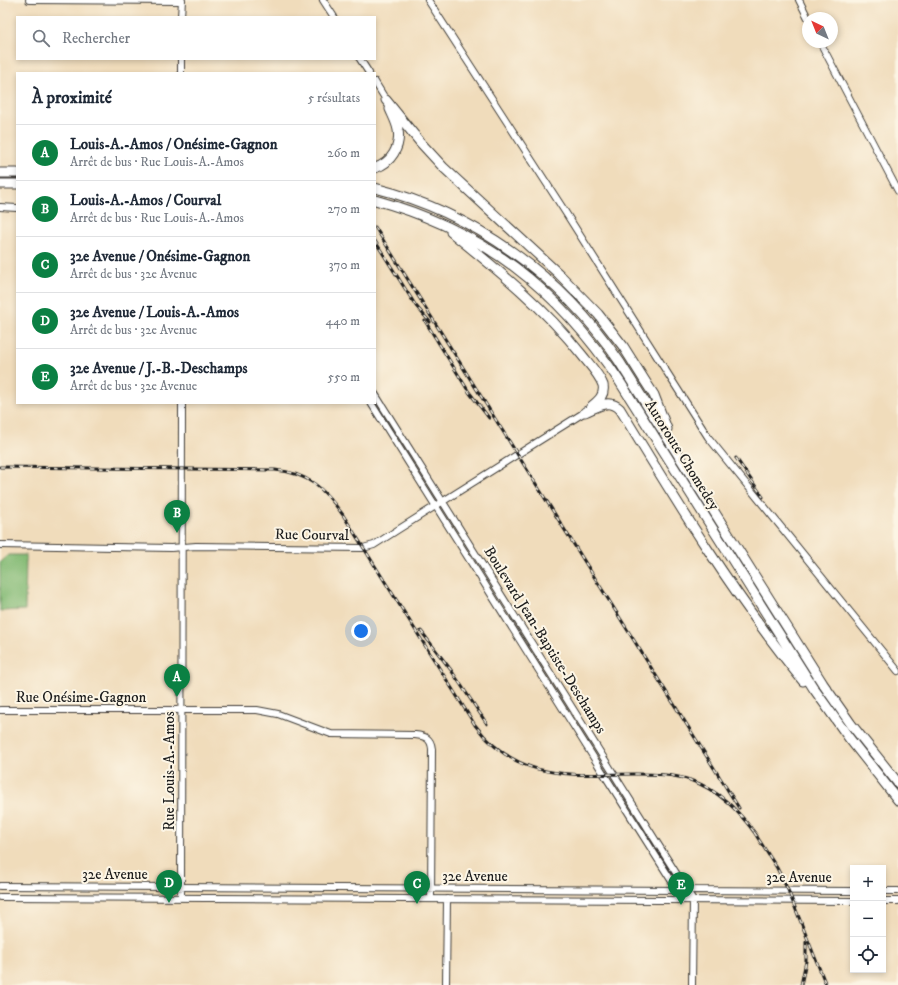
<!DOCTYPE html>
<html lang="fr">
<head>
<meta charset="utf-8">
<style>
	:root { --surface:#fff; --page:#f2f2f3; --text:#1f2937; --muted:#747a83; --line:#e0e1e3; --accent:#0b8043 }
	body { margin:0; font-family:"IM FELL DW Pica",serif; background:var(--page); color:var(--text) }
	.controls { position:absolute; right:12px; bottom:12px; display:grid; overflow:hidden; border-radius:0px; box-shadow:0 2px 6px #0003 }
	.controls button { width:36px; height:36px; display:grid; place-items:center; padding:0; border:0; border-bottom:1px solid var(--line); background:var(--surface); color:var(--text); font:20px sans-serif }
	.compass { position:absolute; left:802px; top:12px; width:36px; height:36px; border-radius:50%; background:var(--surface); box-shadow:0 2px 6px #0003; rotate:317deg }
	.you { position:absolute; left:361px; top:631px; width:14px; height:14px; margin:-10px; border:3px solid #fff; border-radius:50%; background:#1a73e8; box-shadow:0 0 0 6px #1a73e833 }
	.badge { display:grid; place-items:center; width:26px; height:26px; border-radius:50%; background:var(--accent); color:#fff; font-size:13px; font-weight:700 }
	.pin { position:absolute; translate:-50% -33px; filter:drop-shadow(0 1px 2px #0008) }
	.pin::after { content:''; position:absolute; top:21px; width:14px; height:12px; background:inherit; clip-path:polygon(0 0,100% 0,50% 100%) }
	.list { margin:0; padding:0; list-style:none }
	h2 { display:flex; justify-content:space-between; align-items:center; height:52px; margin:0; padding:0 16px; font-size:17px }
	h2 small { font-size:13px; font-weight:400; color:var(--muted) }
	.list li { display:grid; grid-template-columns:26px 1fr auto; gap:12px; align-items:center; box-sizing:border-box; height:56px; padding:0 16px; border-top:1px solid var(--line) }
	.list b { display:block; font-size:15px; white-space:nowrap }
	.list p { margin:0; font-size:13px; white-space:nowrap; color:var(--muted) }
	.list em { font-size:13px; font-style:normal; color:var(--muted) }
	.icon { flex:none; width:22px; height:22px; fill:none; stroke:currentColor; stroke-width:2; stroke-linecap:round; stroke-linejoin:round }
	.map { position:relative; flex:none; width:898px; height:985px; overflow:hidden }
	.search { position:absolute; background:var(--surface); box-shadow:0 2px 6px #0003; left:16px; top:16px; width:360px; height:44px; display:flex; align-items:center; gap:10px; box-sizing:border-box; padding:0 14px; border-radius:0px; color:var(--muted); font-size:15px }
	.panel { position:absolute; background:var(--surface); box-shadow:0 2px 6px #0003; left:16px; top:72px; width:360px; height:332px; border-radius:0px }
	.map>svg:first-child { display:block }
	.forest { fill:#86bc77; stroke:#516c4a }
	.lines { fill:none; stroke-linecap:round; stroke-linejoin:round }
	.minor-casing { stroke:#3c3934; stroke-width:8 }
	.highway-casing { stroke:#3c3934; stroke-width:11 }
	.minor { stroke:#fff; stroke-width:6 }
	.highway { stroke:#fff; stroke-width:9 }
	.rail-casing { stroke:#1c1c1c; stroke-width:3 }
	.rail { stroke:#fcf5e5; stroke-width:1.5; stroke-dasharray:4.5; stroke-linecap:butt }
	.labels { text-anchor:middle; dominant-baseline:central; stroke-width:4; stroke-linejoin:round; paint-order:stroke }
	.street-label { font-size:15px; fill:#1c1c1c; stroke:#fcf5e5 }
</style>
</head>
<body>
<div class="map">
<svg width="898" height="985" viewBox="0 0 898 985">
	<rect width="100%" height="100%" fill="#fcf5e5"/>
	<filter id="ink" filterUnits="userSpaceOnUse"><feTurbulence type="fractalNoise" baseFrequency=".025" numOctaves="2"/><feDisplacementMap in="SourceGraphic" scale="8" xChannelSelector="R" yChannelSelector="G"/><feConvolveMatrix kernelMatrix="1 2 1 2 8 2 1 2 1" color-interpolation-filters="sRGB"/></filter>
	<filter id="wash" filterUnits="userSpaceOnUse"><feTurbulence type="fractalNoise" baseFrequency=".012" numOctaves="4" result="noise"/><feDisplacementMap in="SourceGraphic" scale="16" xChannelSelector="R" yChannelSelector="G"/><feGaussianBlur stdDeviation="0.9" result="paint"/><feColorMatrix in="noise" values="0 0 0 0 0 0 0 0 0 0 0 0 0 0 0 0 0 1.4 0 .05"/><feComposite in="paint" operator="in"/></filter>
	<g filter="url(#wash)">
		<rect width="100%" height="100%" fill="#f0dcbb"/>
		<path class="forest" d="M 8,555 L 26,555 L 25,610 L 0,611 L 0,562 Z"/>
	</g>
	<g filter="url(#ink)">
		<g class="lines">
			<g class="minor-casing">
				<path id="minor" d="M 29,0 L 182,1
					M 323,0 L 334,17
					M 428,0 L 562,207 L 708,437 L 898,671
					M 799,0 L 808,18
					M 181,17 L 182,0
					M 820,42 L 898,191
					M 360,59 L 369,73
					M 181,73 L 181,59
					M 375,82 L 386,100
					M 0,207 L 17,208
					M 375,394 L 693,900 L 692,985
					M 371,403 L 602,771 L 678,891
					M 0,545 L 171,548 L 196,546 L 363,548 L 374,545 L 399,529 L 585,412
					M 0,710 L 257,710 L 278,714 L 331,734 L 415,735 C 425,736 431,738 432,749 L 431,899
					M 0,886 L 853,891
					M 883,891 L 898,891
					M 0,897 L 853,901
					M 181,898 L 182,403
					M 883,901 L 898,901
					M 446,985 L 447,899"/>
			</g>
			<g class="highway-casing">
				<path id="highway" d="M 386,100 L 420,142 L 443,167 L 559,274 L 598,314 L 623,346 L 645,381 L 654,395 L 667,429
					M 375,168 C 391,163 401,147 398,130 C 397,123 393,116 390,109
					M 0,173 L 17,173
					M 0,184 L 17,184
					M 375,188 C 475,213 562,277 619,361 L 823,684 L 851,724 L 898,783
					M 375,200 C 484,230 558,289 620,382 L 814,689 L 849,738 L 898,800
					M 451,232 C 498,270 544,307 582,355 C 589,364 599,374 603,385 C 605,395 599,400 592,406
					M 585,412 C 597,407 609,398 620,409 C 677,503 734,596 803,681"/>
			</g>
			<use href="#minor" class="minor"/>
			<use href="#highway" class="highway"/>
			<g class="rail-casing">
				<path id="rail" d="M 375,227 L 739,808
					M 375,241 L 416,306 L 430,322
					M 425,321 L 469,392 L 489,418
					M 736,458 L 763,497
					M 0,467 L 275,470 C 309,473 324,489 343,515 L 475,725 C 519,783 571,774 635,774 C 654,774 672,774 690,780 C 719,790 739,811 757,836
					M 421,631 L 451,670 L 487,724
					M 754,832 L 777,868 L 788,890 L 826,985
					M 801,985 L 806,961 L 806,942"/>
			</g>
			<use href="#rail" class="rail"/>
		</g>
	</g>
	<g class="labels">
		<g class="street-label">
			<text transform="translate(682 455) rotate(58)">Autoroute Chomedey</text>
			<text transform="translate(312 535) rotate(1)">Rue Courval</text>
			<text transform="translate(545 640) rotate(58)">Boulevard Jean-Baptiste-Deschamps</text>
			<text x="81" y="697">Rue Onésime-Gagnon</text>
			<text transform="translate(169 771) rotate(-90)">Rue Louis-A.-Amos</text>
			<text x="115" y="874">32e Avenue</text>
			<text x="475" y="876">32e Avenue</text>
			<text x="799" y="877">32e Avenue</text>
		</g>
	</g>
</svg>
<div class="controls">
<button>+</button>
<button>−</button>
<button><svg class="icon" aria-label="locate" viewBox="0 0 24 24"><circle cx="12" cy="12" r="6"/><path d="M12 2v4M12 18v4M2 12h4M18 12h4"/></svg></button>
</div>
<svg class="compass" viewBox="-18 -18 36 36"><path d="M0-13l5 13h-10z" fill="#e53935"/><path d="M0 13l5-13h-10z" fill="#747a83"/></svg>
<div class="you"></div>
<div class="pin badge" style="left:177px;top:697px">A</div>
<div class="pin badge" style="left:177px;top:533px">B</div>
<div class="pin badge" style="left:417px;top:904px">C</div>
<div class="pin badge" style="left:169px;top:903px">D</div>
<div class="pin badge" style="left:681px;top:905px">E</div>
<div class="search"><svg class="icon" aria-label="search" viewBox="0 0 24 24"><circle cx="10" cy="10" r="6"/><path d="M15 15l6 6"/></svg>Rechercher</div>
<section class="panel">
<h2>À proximité<small>5 résultats</small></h2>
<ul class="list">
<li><span class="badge">A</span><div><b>Louis-A.-Amos / Onésime-Gagnon</b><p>Arrêt de bus · Rue Louis-A.-Amos</p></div><em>260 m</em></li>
<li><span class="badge">B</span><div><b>Louis-A.-Amos / Courval</b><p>Arrêt de bus · Rue Louis-A.-Amos</p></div><em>270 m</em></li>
<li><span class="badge">C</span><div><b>32e Avenue / Onésime-Gagnon</b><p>Arrêt de bus · 32e Avenue</p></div><em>370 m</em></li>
<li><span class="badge">D</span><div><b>32e Avenue / Louis-A.-Amos</b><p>Arrêt de bus · 32e Avenue</p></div><em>440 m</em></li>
<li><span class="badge">E</span><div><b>32e Avenue / J.-B.-Deschamps</b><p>Arrêt de bus · 32e Avenue</p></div><em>550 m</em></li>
</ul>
</section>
</div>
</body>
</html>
